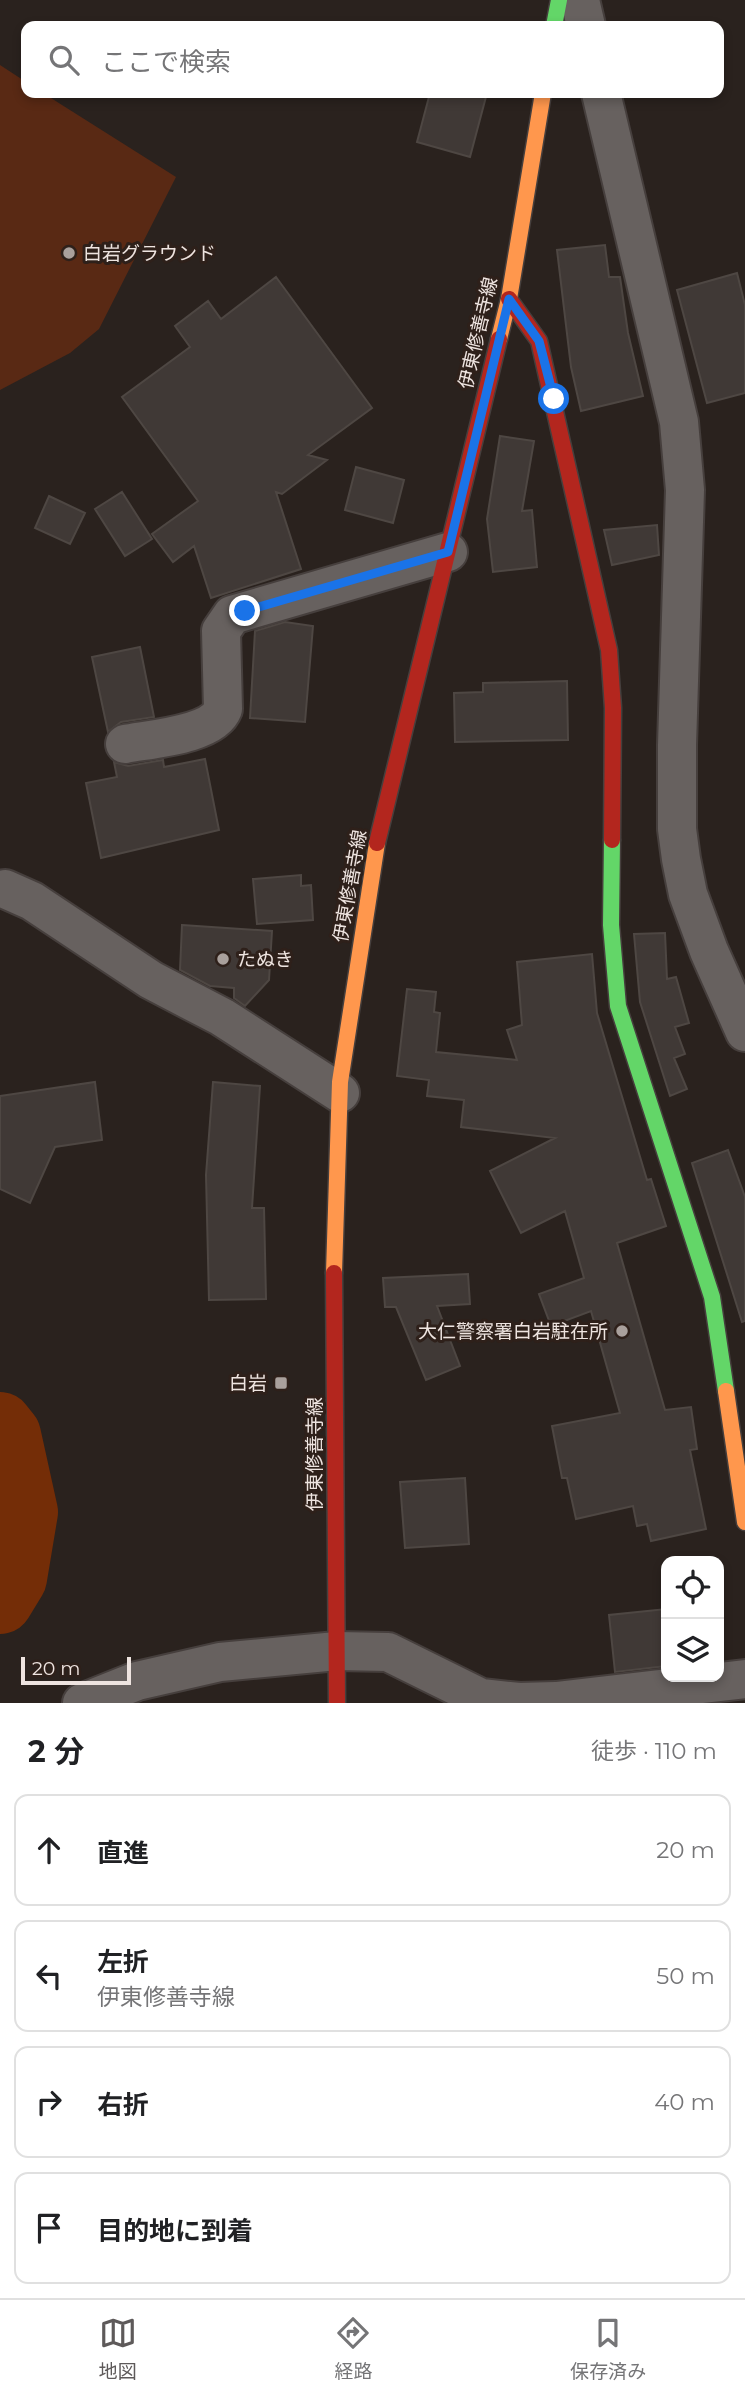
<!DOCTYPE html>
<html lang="ja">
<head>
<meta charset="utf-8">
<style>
	:root { --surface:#fff; --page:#f6f6f6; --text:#202124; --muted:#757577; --line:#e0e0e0; --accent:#5e5a5a }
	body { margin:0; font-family:Montserrat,"Noto Sans JP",sans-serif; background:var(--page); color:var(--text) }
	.controls { position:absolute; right:21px; bottom:21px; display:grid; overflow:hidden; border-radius:14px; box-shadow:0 4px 10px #0003 }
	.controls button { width:63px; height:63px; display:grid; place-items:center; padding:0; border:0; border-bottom:2px solid var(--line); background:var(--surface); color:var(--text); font:35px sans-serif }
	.scale { position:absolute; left:21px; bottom:18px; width:110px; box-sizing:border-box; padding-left:7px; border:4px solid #eee4e0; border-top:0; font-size:19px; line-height:24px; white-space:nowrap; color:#eee4e0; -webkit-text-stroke:5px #2e201a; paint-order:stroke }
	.stop { position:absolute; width:21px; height:21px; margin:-16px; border:5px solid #1a73e8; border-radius:50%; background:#fff }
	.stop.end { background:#1a73e8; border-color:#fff; box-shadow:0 2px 7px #0008 }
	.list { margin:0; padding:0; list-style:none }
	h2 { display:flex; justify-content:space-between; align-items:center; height:91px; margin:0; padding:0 28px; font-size:30px }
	h2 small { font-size:23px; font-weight:400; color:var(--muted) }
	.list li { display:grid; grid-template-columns:46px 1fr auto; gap:21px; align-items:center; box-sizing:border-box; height:112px; margin:0 14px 14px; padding:0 14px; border:2px solid var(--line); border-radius:14px }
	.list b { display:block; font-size:26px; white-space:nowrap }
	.list p { margin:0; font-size:23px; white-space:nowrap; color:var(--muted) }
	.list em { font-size:23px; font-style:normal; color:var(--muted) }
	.icon { flex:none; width:38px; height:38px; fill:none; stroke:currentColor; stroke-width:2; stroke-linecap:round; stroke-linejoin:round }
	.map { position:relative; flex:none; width:745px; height:1703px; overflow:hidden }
	.search { position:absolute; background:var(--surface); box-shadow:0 4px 10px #0003; left:21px; right:21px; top:21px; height:77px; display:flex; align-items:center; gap:18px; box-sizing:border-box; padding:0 24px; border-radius:14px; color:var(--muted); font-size:26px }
	.sheet { height:595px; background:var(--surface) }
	nav { display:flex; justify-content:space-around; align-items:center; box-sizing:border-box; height:98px; border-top:2px solid var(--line); background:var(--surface); font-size:19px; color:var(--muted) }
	nav a { display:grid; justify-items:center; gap:4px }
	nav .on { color:var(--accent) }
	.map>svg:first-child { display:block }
	.pitch { fill:#592914 }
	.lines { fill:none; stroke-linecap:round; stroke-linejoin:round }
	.river { stroke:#742d07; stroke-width:66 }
	.building { fill:#403936; stroke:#4e4743; stroke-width:2 }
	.street-casing { stroke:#463f3d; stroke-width:42 }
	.fast-casing { stroke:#463f3d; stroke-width:19 }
	.slow-casing { stroke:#463f3d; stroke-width:19 }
	.jam-casing { stroke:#463f3d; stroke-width:19 }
	.street { stroke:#67615f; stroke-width:38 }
	.fast { stroke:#63d668; stroke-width:16 }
	.slow { stroke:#ff974d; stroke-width:16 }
	.jam { stroke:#b3261e; stroke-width:16 }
	.route { stroke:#1a73e8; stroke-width:9 }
	.poi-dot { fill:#a9a09c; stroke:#2e201a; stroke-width:2.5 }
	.labels { text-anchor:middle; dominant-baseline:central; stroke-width:6; stroke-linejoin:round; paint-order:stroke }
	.poi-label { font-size:19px; fill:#eee4e0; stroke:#2e201a; text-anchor:start }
	.street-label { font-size:19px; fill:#eee4e0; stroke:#2e201a }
</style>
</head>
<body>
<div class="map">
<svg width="745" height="1703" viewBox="0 0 745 1703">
	<rect width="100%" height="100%" fill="#2a221e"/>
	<path class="pitch" d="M 0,65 L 26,82 L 26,93 L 43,93 L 176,177 L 99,329 L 70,353 L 0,390 Z"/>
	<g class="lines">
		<path class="river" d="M 0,1425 L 8,1435 L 25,1512 L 14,1578 L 0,1601"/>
	</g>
	<path class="building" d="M 430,93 L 487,93 L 470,157 L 417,142 Z
		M 605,245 L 609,277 L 620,277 L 628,333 L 643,396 L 581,411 L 571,367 L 557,250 Z
		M 737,273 L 745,305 L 745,393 L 707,403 L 677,290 Z
		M 276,277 L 372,408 L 308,455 L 327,460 L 282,494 L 276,492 L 301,569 L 211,598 L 194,546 L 173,562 L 152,534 L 198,501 L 122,397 L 190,347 L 175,326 L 208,301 L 221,319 Z
		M 500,436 L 534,441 L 522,511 L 532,510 L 537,567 L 493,572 L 487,519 Z
		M 356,467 L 404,480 L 393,523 L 345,510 Z
		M 122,492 L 152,539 L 125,556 L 95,509 Z
		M 49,496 L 85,513 L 70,544 L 35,528 Z
		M 657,525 L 659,555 L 612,565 L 604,530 Z
		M 285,622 L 313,626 L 305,722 L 250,718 L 255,631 Z
		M 140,647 L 154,717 L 121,722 L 108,732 L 92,657 Z
		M 567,681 L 568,740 L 455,742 L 454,693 L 483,692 L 483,683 Z
		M 205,759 L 219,830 L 101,858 L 86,783 L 117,777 L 114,762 L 128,766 L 163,760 L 164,767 Z
		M 301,875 L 301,886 L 311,885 L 313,920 L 257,924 L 253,879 Z
		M 182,925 L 272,931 L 269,980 L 245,1006 L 234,998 L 234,988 L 210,986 L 180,970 Z
		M 665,933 L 667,979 L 676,977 L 689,1023 L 675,1027 L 685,1054 L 674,1058 L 687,1089 L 670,1096 L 640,1002 L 634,934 Z
		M 592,954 L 597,1013 L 647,1180 L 651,1179 L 666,1226 L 617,1243 L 665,1410 L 691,1407 L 697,1449 L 690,1450 L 706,1529 L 651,1541 L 647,1524 L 637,1526 L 633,1506 L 576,1519 L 567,1478 L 562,1478 L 552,1426 L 620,1413 L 591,1311 L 551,1326 L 539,1294 L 584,1278 L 565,1211 L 521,1233 L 490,1171 L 555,1138 L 461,1127 L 464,1100 L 427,1096 L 429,1080 L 397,1076 L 407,989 L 436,992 L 434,1012 L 440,1013 L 436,1052 L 517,1060 L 507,1030 L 522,1025 L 517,962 Z
		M 95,1082 L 102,1140 L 55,1147 L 30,1203 L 0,1189 L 0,1096 Z
		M 213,1082 L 260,1086 L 252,1208 L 264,1208 L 266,1299 L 209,1300 L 206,1175 Z
		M 728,1150 L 745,1197 L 745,1321 L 742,1322 L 692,1163 Z
		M 468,1274 L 470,1304 L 437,1306 L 460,1366 L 426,1380 L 396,1307 L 385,1307 L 383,1278 Z
		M 465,1478 L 469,1544 L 405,1548 L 400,1482 Z
		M 666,1609 L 666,1666 L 615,1672 L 609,1615 Z"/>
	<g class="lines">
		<g class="street-casing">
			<path id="street" d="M 580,0 L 586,26
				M 601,93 L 679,422 L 685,490 L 677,745 L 677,829 L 681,859 L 688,894 L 709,951 L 745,1032
				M 125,744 C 151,739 213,735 223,709 L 221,631 L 232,615 L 448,552
				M 5,889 L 32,901 L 151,980 L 222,1017 L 340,1093
				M 82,1703 L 137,1681 L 220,1662 L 337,1651 L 388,1652 L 481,1698 L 519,1702 L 556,1701 L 745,1679"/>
		</g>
		<g class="fast-casing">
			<path id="fast" d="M 554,26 L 559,0
				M 612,840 L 611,925 L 618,1006 L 712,1297 L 726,1391"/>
		</g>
		<g class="slow-casing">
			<path id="slow" d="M 499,339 L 509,299 L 543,93
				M 334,1273 L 340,1082 L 377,843
				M 726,1391 L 745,1522"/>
		</g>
		<g class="jam-casing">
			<path id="jam" d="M 509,299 L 539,341 L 609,650 L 613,708 L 612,840
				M 377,843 L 499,339
				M 334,1273 L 337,1703"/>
		</g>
		<use href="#street" class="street"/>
		<use href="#fast" class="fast"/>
		<use href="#slow" class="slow"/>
		<use href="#jam" class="jam"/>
	</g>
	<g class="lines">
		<path class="route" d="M 245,611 L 448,552 L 509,299 L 539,341 L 554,399"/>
	</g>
	<g class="poi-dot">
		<circle cx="69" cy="253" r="7"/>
		<circle cx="223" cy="959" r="7"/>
		<circle cx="622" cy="1331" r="7"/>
		<rect x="274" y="1376" width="14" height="14" rx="3.5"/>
	</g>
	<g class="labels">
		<g class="poi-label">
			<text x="83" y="253">白岩グラウンド</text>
			<text x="237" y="959">たぬき</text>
			<text x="608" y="1331" text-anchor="end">大仁警察署白岩駐在所</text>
			<text x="267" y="1383" text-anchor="end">白岩</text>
		</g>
		<g class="street-label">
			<text transform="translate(478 333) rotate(-77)">伊東修善寺線</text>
			<text transform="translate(350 886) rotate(-80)">伊東修善寺線</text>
			<text transform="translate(314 1454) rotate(-90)">伊東修善寺線</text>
		</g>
	</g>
</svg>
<div class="controls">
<button><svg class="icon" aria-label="locate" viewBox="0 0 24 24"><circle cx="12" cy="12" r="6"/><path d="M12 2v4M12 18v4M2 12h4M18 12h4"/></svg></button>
<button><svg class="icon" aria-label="layers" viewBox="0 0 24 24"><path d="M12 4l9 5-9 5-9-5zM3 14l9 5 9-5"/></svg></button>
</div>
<div class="scale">20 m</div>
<div class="stop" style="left:554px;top:399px"></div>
<div class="stop end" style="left:245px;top:611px"></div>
<div class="search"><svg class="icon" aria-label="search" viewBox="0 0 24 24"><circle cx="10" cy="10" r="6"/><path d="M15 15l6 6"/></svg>ここで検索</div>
</div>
<section class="sheet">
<h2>2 分<small>徒歩 · 110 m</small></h2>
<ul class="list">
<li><svg class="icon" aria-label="ahead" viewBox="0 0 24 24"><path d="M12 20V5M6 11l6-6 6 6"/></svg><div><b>直進</b></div><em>20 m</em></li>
<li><svg class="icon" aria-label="left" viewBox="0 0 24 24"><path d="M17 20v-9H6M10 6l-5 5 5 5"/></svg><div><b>左折</b><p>伊東修善寺線</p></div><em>50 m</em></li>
<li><svg class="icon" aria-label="right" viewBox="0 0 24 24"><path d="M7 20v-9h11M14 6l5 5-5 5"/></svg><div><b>右折</b></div><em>40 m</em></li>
<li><svg class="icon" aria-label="arrive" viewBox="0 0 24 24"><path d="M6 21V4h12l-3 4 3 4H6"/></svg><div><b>目的地に到着</b></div></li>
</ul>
</section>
<nav>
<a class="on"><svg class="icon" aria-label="map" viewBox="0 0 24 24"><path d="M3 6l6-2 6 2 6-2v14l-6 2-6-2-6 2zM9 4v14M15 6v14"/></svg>地図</a>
<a><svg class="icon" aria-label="directions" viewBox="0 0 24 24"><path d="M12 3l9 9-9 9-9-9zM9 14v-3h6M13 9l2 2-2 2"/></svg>経路</a>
<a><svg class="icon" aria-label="saved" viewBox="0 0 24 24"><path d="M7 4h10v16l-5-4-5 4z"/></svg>保存済み</a>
</nav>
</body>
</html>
